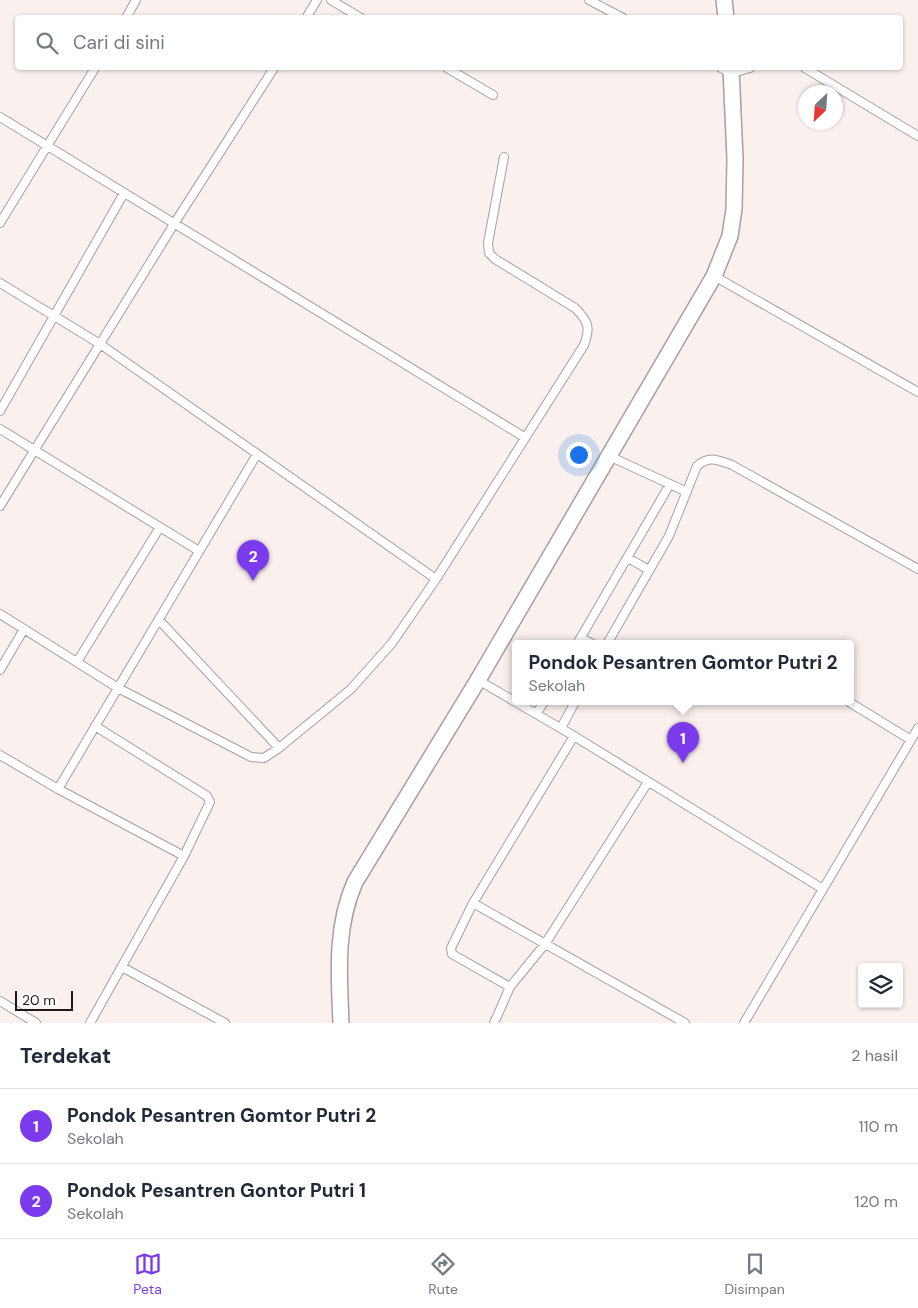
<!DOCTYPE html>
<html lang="id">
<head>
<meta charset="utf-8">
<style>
	:root { --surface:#fff; --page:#f6f6f7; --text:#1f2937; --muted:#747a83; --line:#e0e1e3; --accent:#7c3aed }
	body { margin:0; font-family:"DM Sans",sans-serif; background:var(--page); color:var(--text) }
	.controls { position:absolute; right:15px; bottom:15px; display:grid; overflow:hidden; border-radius:5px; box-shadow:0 1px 4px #0004 }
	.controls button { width:45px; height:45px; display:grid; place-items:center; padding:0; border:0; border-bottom:1px solid var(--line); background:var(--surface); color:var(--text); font:25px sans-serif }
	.compass { position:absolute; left:798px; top:85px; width:45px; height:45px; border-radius:50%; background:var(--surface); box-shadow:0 1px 4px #0004; rotate:205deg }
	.scale { position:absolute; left:15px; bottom:12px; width:58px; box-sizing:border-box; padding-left:5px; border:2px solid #1b1817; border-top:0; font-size:14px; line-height:18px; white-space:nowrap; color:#1b1817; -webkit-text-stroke:4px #fff; paint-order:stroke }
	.you { position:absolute; left:578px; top:454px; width:18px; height:18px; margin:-12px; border:4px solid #fff; border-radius:50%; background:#1a73e8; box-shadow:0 0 0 8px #1a73e833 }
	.badge { display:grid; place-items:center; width:32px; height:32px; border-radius:50%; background:var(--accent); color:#fff; font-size:16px; font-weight:700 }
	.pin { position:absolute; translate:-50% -41px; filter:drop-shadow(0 1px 2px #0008) }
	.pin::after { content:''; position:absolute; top:26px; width:18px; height:15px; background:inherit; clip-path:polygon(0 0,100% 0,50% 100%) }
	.popup { position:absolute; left:512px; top:640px; width:342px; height:65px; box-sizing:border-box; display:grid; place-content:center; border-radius:5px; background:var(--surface); filter:drop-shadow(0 1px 4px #0005); font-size:16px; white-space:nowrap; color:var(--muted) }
	.popup b { font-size:19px; color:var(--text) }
	.popup::after { content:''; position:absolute; left:50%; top:100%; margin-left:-10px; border:10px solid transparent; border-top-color:var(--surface) }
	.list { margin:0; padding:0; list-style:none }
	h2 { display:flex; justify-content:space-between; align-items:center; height:65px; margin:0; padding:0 20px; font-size:21px }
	h2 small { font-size:16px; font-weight:400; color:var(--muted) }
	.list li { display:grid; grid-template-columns:32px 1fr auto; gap:15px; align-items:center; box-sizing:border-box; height:75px; padding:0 20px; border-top:1px solid var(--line) }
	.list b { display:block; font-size:19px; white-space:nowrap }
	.list p { margin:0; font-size:16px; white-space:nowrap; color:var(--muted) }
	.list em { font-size:16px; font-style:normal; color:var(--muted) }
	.icon { flex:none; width:28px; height:28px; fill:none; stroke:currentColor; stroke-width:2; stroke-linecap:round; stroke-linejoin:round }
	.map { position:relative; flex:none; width:918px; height:1023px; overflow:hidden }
	.search { position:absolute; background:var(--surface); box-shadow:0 1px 4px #0004; left:15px; right:15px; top:15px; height:55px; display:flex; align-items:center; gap:12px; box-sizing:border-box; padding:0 18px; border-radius:5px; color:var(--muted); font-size:19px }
	.sheet { height:215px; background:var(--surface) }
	nav { display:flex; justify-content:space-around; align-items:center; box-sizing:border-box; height:70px; border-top:1px solid var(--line); background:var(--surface); font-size:14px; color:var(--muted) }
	nav a { display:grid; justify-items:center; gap:2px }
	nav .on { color:var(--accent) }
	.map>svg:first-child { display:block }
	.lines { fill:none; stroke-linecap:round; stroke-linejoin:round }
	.lane-casing { stroke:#a79f9c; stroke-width:10 }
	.street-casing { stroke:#a79f9c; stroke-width:18 }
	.lane { stroke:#fff; stroke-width:8 }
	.street { stroke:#fff; stroke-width:15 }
</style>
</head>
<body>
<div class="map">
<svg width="918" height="1023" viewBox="0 0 918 1023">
	<rect width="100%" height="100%" fill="#faf1ee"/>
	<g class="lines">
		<g class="lane-casing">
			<path id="lane" d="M 331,0 L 361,18
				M 589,0 L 623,18
				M 126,18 L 136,0
				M 306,18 L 317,0
				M 447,68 L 493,95
				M 721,68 L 732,73 L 750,68
				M 805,68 L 918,136
				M 0,117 L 524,437
				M 0,223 L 95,68
				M 714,276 L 918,392
				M 0,283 L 100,344 L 436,579
				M 0,411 L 124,193
				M 0,429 L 199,551
				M 609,456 L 687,492
				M 0,506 L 174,224 L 274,68
				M 628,558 L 649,570
				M 0,614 L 118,688 L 251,757 L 264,758 L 279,748
				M 159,620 L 279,748 L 351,689 L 392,643 L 436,579 L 584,345 C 591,327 588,321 575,308 L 495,259 L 489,253 L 488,243 L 504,157
				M 581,638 L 593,644
				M 577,644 L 670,484
				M 607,644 L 669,536 L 697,466 C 709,455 718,460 732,465 L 918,569
				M 77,662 L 160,527
				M 0,670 L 24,629
				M 478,680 L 574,736 L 823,889
				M 849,702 L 911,740
				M 536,714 L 544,702
				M 561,728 L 575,702
				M 0,755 L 58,789 L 184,856
				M 58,789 L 257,454
				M 473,903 L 685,1023
				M 122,967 L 225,1023
				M 510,987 L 452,954 L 451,948 L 473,903 L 574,736
				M 0,1001 L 36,1023
				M 90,1023 L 184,856 L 210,802 L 207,796 L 95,726
				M 494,1023 L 510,987 L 545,944 L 648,782
				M 744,1023 L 918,728"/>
		</g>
		<g class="street-casing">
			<path id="street" d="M 724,0 L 726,18
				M 341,1023 C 339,975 335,927 355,882 L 478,680 L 714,276 L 730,236 L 734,209 L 735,159 L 731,68"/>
		</g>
		<use href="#lane" class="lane"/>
		<use href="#street" class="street"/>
	</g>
</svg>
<div class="controls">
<button><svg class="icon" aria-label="layers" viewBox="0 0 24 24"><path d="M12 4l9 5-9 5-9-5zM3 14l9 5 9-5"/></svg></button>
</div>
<svg class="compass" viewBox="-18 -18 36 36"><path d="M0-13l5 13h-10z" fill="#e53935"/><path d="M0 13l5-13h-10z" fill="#747a83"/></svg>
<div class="scale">20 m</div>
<div class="you"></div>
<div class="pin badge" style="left:683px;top:763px">1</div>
<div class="popup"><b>Pondok Pesantren Gomtor Putri 2</b>Sekolah</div>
<div class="pin badge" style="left:253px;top:581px">2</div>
<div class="search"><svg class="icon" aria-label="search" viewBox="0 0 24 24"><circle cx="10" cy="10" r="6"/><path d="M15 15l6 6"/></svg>Cari di sini</div>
</div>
<section class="sheet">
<h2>Terdekat<small>2 hasil</small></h2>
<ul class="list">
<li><span class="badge">1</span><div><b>Pondok Pesantren Gomtor Putri 2</b><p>Sekolah</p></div><em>110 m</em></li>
<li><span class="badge">2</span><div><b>Pondok Pesantren Gontor Putri 1</b><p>Sekolah</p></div><em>120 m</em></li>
</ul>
</section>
<nav>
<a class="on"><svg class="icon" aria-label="map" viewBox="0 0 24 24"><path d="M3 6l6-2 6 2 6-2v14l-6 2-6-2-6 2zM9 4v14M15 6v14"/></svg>Peta</a>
<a><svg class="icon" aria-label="directions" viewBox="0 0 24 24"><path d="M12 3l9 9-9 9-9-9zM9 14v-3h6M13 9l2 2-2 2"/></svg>Rute</a>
<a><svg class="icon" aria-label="saved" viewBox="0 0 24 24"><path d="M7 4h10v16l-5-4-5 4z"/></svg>Disimpan</a>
</nav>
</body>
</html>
